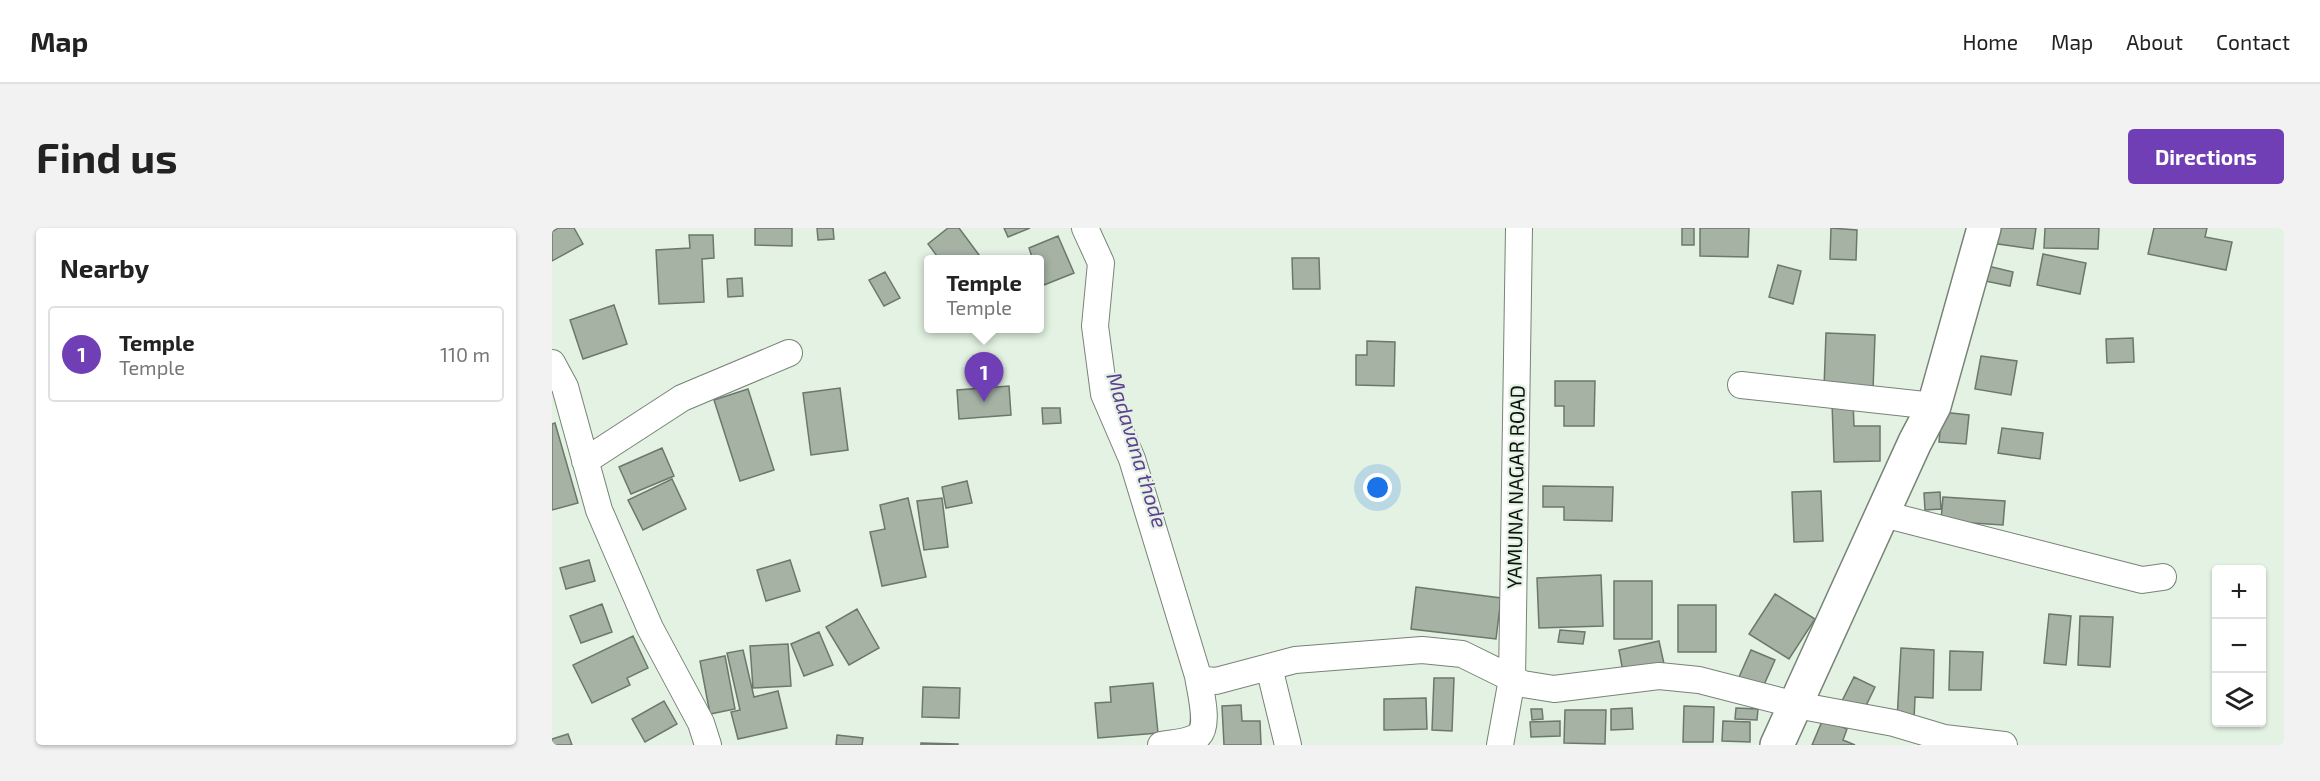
<!DOCTYPE html>
<html lang="en">
<head>
<meta charset="utf-8">
<style>
	:root { --surface:#fff; --page:#f2f2f2; --text:#222; --muted:#767676; --line:#e0e0e0; --accent:#703eb5 }
	body { margin:0; font-family:"Exo 2",sans-serif; background:var(--page); color:var(--text) }
	.controls { position:absolute; right:18px; bottom:18px; display:grid; overflow:hidden; border-radius:6px; box-shadow:0 2px 4px #0004 }
	.controls button { width:54px; height:54px; display:grid; place-items:center; padding:0; border:0; border-bottom:2px solid var(--line); background:var(--surface); color:var(--text); font:30px sans-serif }
	.you { position:absolute; left:826px; top:260px; width:21px; height:21px; margin:-15px; border:4px solid #fff; border-radius:50%; background:#1a73e8; box-shadow:0 0 0 9px #1a73e833 }
	.badge { display:grid; place-items:center; width:39px; height:39px; border-radius:50%; background:var(--accent); color:#fff; font-size:20px; font-weight:700 }
	.pin { position:absolute; translate:-50% -50px; filter:drop-shadow(0 2px 3px #0008) }
	.pin::after { content:''; position:absolute; top:32px; width:21px; height:18px; background:inherit; clip-path:polygon(0 0,100% 0,50% 100%) }
	.popup { position:absolute; left:372px; top:27px; width:120px; height:78px; box-sizing:border-box; display:grid; place-content:center; border-radius:6px; background:var(--surface); filter:drop-shadow(0 2px 4px #0005); font-size:20px; white-space:nowrap; color:var(--muted) }
	.popup b { font-size:22px; color:var(--text) }
	.popup::after { content:''; position:absolute; left:50%; top:100%; margin-left:-12px; border:12px solid transparent; border-top-color:var(--surface) }
	.list { margin:0; padding:0; list-style:none }
	h2 { display:flex; justify-content:space-between; align-items:center; height:78px; margin:0; padding:0 24px; font-size:26px }
	h2 small { font-size:20px; font-weight:400; color:var(--muted) }
	.list li { display:grid; grid-template-columns:39px 1fr auto; gap:18px; align-items:center; box-sizing:border-box; height:96px; margin:0 12px 12px; padding:0 12px; border:2px solid var(--line); border-radius:6px }
	.list b { display:block; font-size:22px; white-space:nowrap }
	.list p { margin:0; font-size:20px; white-space:nowrap; color:var(--muted) }
	.list em { font-size:20px; font-style:normal; color:var(--muted) }
	.icon { flex:none; width:33px; height:33px; fill:none; stroke:currentColor; stroke-width:2; stroke-linecap:round; stroke-linejoin:round }
	.map { position:relative; flex:none; width:1732px; height:517px; overflow:hidden; border-radius:6px }
	header { display:flex; align-items:center; gap:36px; box-sizing:border-box; height:84px; padding:0 30px; background:var(--surface); border-bottom:2px solid var(--line) }
	header strong { font-size:28px }
	nav { display:flex; gap:33px; margin-inline-start:auto; font-size:21px }
	.intro { display:flex; align-items:center; justify-content:space-between; box-sizing:border-box; height:144px; padding:0 36px }
	h1 { margin:0; font-size:42px }
	.button { padding:15px 27px; border-radius:6px; background:var(--accent); color:#fff; font-size:21px; font-weight:700 }
	main { display:flex; gap:36px; padding:0 36px }
	aside { flex:1; background:var(--surface); border-radius:6px; box-shadow:0 2px 4px #0004 }
	.map>svg:first-child { display:block }
	.building { fill:#a5b2a4; stroke:#6b786b; stroke-width:1.5 }
	.lines { fill:none; stroke-linecap:round; stroke-linejoin:round }
	.minor-casing { stroke:#768376; stroke-width:28 }
	.major-casing { stroke:#768376; stroke-width:36 }
	.minor { stroke:#fff; stroke-width:26 }
	.major { stroke:#fff; stroke-width:33 }
	.labels { text-anchor:middle; dominant-baseline:central; stroke-width:4.5; stroke-linejoin:round; paint-order:stroke }
	.street-label { font-size:20px; fill:#0f140f; stroke:#e3f2e3 }
	.water-label { font-size:21px; font-style:italic; fill:#5f3f91; stroke:#e3f2e3 }
</style>
</head>
<body>
<header>
<strong>Map</strong>
<nav><a>Home</a><a>Map</a><a>About</a><a>Contact</a></nav>
</header>
<div class="intro"><h1>Find us</h1><a class="button">Directions</a></div>
<main>
<aside>
<h2>Nearby<small></small></h2>
<ul class="list">
<li><span class="badge">1</span><div><b>Temple</b><p>Temple</p></div><em>110 m</em></li>
</ul>
</aside>
<div class="map">
<svg width="1732" height="517" viewBox="0 0 1732 517">
	<rect width="100%" height="100%" fill="#e3f2e3"/>
	<path class="building" d="M 6,0 L 22,0 L 31,16 L 0,33 L 0,4 Z
		M 203,0 L 240,0 L 240,18 L 203,17 Z
		M 265,0 L 281,0 L 282,11 L 266,12 Z
		M 396,0 L 407,0 L 427,27 L 421,32 L 388,32 L 376,16 Z
		M 452,0 L 478,0 L 456,9 Z
		M 1130,0 L 1142,0 L 1142,17 L 1130,17 Z
		M 1148,0 L 1197,0 L 1196,29 L 1148,28 Z
		M 1279,0 L 1305,2 L 1304,32 L 1278,31 Z
		M 1441,0 L 1484,0 L 1481,21 L 1439,15 Z
		M 1493,0 L 1547,0 L 1546,21 L 1492,20 Z
		M 1602,0 L 1655,0 L 1653,9 L 1680,14 L 1674,42 L 1596,26 Z
		M 137,7 L 161,7 L 162,30 L 150,31 L 152,74 L 107,76 L 104,22 L 138,20 Z
		M 506,8 L 522,45 L 492,57 L 488,46 L 488,32 L 481,32 L 477,20 Z
		M 1491,26 L 1534,35 L 1528,66 L 1485,57 Z
		M 740,30 L 767,30 L 768,61 L 741,61 Z
		M 1226,37 L 1249,43 L 1241,76 L 1217,69 Z
		M 1436,38 L 1461,44 L 1458,58 L 1433,53 Z
		M 333,44 L 348,70 L 332,78 L 317,52 Z
		M 190,50 L 191,68 L 176,69 L 175,51 Z
		M 62,77 L 75,116 L 31,131 L 18,92 Z
		M 1274,105 L 1323,107 L 1321,162 L 1272,160 Z
		M 1581,110 L 1582,134 L 1555,135 L 1554,111 Z
		M 815,113 L 843,114 L 842,158 L 804,157 L 804,127 L 815,127 Z
		M 1429,128 L 1465,133 L 1459,167 L 1423,161 Z
		M 1003,153 L 1043,153 L 1042,198 L 1012,198 L 1012,178 L 1003,178 Z
		M 457,158 L 459,187 L 407,191 L 405,162 Z
		M 288,160 L 296,222 L 259,227 L 251,165 Z
		M 196,161 L 222,242 L 188,253 L 162,172 Z
		M 1301,173 L 1302,198 L 1328,198 L 1328,233 L 1282,234 L 1280,174 Z
		M 490,180 L 508,180 L 509,195 L 491,196 Z
		M 1390,184 L 1417,187 L 1414,216 L 1387,214 Z
		M 3,195 L 26,275 L 0,282 L 0,196 Z
		M 1450,200 L 1491,205 L 1488,231 L 1446,225 Z
		M 110,220 L 122,248 L 79,266 L 67,239 Z
		M 120,251 L 134,281 L 91,302 L 76,272 Z
		M 415,253 L 420,275 L 394,280 L 390,259 Z
		M 991,258 L 1061,259 L 1060,293 L 1012,292 L 1012,279 L 991,279 Z
		M 1269,263 L 1271,313 L 1242,314 L 1240,264 Z
		M 1388,264 L 1389,281 L 1373,282 L 1372,265 Z
		M 1391,269 L 1453,273 L 1451,297 L 1389,293 Z
		M 356,270 L 374,349 L 330,358 L 318,304 L 333,301 L 328,277 Z
		M 390,270 L 396,319 L 372,322 L 365,273 Z
		M 37,332 L 43,353 L 14,361 L 8,340 Z
		M 238,332 L 248,363 L 214,373 L 205,342 Z
		M 1049,347 L 1051,398 L 987,400 L 985,350 Z
		M 1062,353 L 1100,353 L 1100,411 L 1062,411 Z
		M 864,359 L 949,370 L 944,411 L 859,401 Z
		M 1223,366 L 1263,391 L 1237,431 L 1197,406 Z
		M 50,376 L 60,404 L 29,415 L 18,388 Z
		M 1126,377 L 1164,377 L 1164,424 L 1126,424 Z
		M 305,381 L 327,420 L 297,437 L 274,399 Z
		M 1497,386 L 1519,388 L 1514,437 L 1492,435 Z
		M 1528,388 L 1561,389 L 1558,439 L 1526,437 Z
		M 1008,402 L 1033,404 L 1031,416 L 1006,414 Z
		M 267,404 L 281,437 L 252,448 L 239,416 Z
		M 81,408 L 96,440 L 75,450 L 78,457 L 40,475 L 21,437 Z
		M 1107,413 L 1112,436 L 1071,444 L 1067,422 Z
		M 236,416 L 239,458 L 201,460 L 198,418 Z
		M 1349,420 L 1382,422 L 1381,470 L 1363,469 L 1362,492 L 1345,492 Z
		M 191,422 L 202,469 L 226,463 L 235,500 L 186,511 L 179,484 L 188,482 L 175,425 Z
		M 1199,422 L 1223,432 L 1211,459 L 1187,449 Z
		M 1398,423 L 1431,424 L 1429,462 L 1397,462 Z
		M 173,428 L 183,481 L 158,486 L 148,433 Z
		M 1302,449 L 1323,459 L 1310,486 L 1289,475 Z
		M 882,450 L 902,450 L 900,503 L 880,502 Z
		M 601,455 L 606,505 L 546,510 L 543,475 L 559,474 L 558,459 Z
		M 371,459 L 408,460 L 407,490 L 370,489 Z
		M 874,470 L 875,501 L 832,502 L 832,471 Z
		M 112,473 L 125,496 L 93,514 L 80,491 Z
		M 689,477 L 690,493 L 708,493 L 709,517 L 672,517 L 670,478 Z
		M 1132,478 L 1162,479 L 1161,514 L 1131,514 Z
		M 1080,480 L 1081,501 L 1059,502 L 1059,481 Z
		M 1184,480 L 1206,481 L 1205,492 L 1183,491 Z
		M 979,481 L 990,481 L 991,491 L 980,492 Z
		M 1013,482 L 1054,482 L 1053,516 L 1012,515 Z
		M 1271,491 L 1295,501 L 1291,512 L 1303,517 L 1260,517 Z
		M 1008,493 L 1008,508 L 979,509 L 978,494 Z
		M 1171,493 L 1198,494 L 1198,514 L 1170,513 Z
		M 16,506 L 20,517 L 0,517 L 0,511 Z
		M 285,507 L 311,510 L 310,517 L 284,517 Z
		M 369,515 L 406,516 L 406,517 L 369,517 Z"/>
	<g class="lines">
		<g class="minor-casing">
			<path id="minor" d="M 533,0 L 549,35 L 543,98 L 552,166 L 580,231 L 646,448 L 653,452 L 664,453 L 743,432 L 870,422 L 910,426 L 971,456 L 1002,461 L 1107,448 L 1147,452 L 1244,477 L 1342,495 L 1392,510 L 1452,517
				M 0,135 L 13,159 L 47,282 L 98,400 L 149,495 L 156,517
				M 1189,157 L 1382,178
				M 33,233 L 130,170 L 237,125
				M 1331,286 L 1590,352 L 1611,349
				M 717,439 L 736,517
				M 609,517 C 620,515 636,515 646,508 C 658,498 648,462 646,448
				M 948,517 L 960,451 L 967,0"/>
		</g>
		<g class="major-casing">
			<path id="major" d="M 1225,517 L 1363,214 L 1382,178 L 1432,0"/>
		</g>
		<use href="#minor" class="minor"/>
		<use href="#major" class="major"/>
	</g>
	<g class="labels">
		<g class="street-label">
			<text transform="translate(963 259) rotate(-89)">YAMUNA NAGAR ROAD</text>
		</g>
		<g class="water-label">
			<text transform="translate(586 222) rotate(73)">Madavana thode</text>
		</g>
	</g>
</svg>
<div class="controls">
<button>+</button>
<button>−</button>
<button><svg class="icon" aria-label="layers" viewBox="0 0 24 24"><path d="M12 4l9 5-9 5-9-5zM3 14l9 5 9-5"/></svg></button>
</div>
<div class="you"></div>
<div class="pin badge" style="left:432px;top:174px">1</div>
<div class="popup"><b>Temple</b>Temple</div>
</div>
</main>
</body>
</html>
